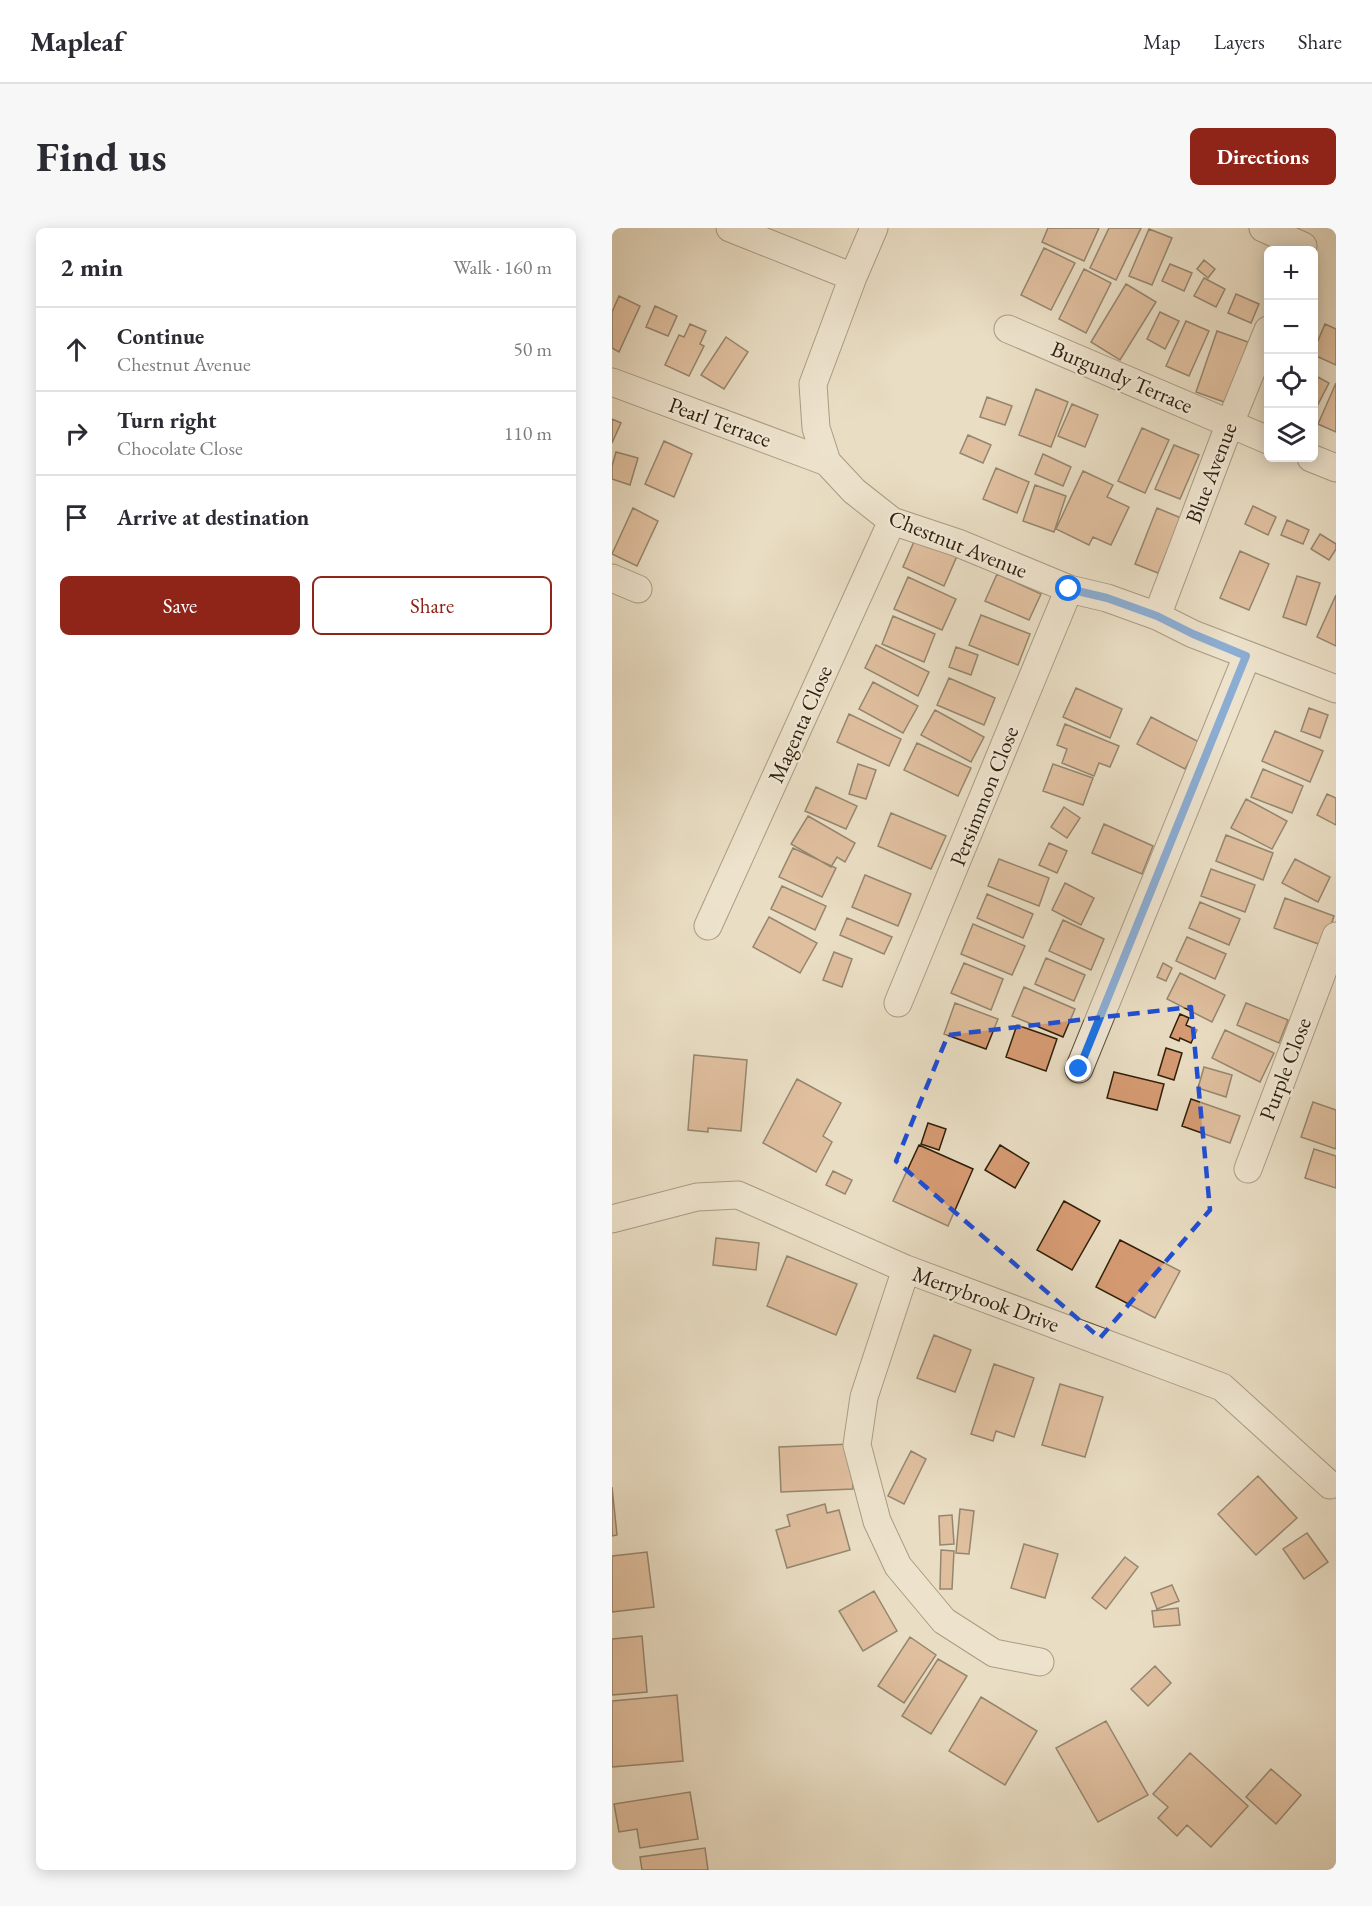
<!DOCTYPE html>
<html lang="en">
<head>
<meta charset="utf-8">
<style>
	:root { --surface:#fff; --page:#f7f7f7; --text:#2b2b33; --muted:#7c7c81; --line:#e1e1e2; --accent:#8f2418 }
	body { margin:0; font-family:"EB Garamond",serif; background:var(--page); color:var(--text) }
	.controls { position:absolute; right:18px; top:18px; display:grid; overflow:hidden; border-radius:9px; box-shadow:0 3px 15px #0003 }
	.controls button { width:54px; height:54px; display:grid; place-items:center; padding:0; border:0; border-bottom:2px solid var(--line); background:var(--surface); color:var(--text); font:30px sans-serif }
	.stop { position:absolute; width:18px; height:18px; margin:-14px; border:4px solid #1a73e8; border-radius:50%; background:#fff }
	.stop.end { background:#1a73e8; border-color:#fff; box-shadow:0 2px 6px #0008 }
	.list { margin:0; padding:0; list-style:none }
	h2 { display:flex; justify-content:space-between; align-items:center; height:78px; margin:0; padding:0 24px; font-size:26px }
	h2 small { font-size:20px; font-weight:400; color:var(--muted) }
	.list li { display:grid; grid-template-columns:39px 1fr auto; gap:18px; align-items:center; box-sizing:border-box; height:84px; padding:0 24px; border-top:2px solid var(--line) }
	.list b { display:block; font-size:22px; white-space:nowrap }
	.list p { margin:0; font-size:20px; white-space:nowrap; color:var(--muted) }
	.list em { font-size:20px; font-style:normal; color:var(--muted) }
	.actions { display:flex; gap:12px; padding:18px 24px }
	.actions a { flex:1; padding:14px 0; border:2px solid var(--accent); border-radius:9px; text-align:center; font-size:21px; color:var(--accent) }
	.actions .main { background:var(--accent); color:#fff }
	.icon { flex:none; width:33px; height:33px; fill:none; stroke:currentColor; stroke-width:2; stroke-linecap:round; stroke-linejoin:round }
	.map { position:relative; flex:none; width:724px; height:1642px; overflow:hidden; border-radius:9px }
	header { display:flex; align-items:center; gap:36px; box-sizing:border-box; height:84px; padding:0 30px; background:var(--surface); border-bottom:2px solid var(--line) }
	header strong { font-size:28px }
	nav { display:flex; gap:33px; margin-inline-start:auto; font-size:21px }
	.intro { display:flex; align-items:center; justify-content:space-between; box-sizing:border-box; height:144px; padding:0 36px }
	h1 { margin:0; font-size:42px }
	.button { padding:15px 27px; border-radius:9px; background:var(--accent); color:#fff; font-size:21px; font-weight:700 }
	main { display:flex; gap:36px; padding:0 36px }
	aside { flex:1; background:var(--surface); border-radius:9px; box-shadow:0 3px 15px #0003 }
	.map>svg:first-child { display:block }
	.building { fill:#d69b73; stroke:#2f1f0a; stroke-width:1.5 }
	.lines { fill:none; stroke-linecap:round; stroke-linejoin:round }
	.street-casing { stroke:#5e4e38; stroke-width:29 }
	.street { stroke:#f1e9d8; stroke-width:27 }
	.route { stroke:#1a73e8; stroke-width:8 }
	.marked { fill:none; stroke:#1d4ed8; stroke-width:4.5; stroke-dasharray:12 8; stroke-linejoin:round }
	.labels { text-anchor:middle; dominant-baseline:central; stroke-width:4.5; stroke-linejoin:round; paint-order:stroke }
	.street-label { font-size:22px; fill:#2f1f0a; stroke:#f1e9d8 }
</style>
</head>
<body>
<header>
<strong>Mapleaf</strong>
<nav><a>Map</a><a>Layers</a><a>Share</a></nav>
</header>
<div class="intro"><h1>Find us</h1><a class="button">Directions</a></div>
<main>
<aside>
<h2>2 min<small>Walk · 160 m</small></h2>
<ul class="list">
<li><svg class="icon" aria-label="ahead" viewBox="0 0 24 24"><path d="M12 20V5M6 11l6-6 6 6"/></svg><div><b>Continue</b><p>Chestnut Avenue</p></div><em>50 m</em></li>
<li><svg class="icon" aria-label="right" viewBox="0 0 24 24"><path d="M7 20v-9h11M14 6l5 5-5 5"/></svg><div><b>Turn right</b><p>Chocolate Close</p></div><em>110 m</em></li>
<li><svg class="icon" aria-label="arrive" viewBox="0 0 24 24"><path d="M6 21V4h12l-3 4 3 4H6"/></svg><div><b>Arrive at destination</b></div></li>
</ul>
<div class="actions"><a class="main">Save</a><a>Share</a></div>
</aside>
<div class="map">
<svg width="724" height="1642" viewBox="0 0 724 1642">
	<rect width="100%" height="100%" fill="#e9ddc3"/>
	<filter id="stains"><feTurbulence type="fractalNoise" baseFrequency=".00333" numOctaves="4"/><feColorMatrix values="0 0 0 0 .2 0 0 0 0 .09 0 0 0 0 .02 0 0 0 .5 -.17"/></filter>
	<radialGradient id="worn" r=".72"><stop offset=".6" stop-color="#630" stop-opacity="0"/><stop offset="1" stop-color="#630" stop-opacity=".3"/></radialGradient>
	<path class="building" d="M 436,0 L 487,0 L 472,33 L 430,14 Z
		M 497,0 L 529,0 L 504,52 L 478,40 Z
		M 537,1 L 560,10 L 540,57 L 517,48 Z
		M 432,20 L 463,35 L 439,82 L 409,67 Z
		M 592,32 L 603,41 L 596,50 L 585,41 Z
		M 558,36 L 580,45 L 572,63 L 550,53 Z
		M 472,41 L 499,55 L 474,105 L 447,91 Z
		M 592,50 L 613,61 L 604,79 L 582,68 Z
		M 514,56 L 544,74 L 508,132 L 479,114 Z
		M 624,66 L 647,76 L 639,95 L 616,85 Z
		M 7,68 L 28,78 L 7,124 L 0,120 L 0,84 Z
		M 43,78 L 65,88 L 56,108 L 34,99 Z
		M 548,84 L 567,93 L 553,121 L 535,111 Z
		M 574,93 L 597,103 L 577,148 L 554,138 Z
		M 78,96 L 94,103 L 88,116 L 92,118 L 77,148 L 53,137 L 67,107 L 72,109 Z
		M 713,96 L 724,101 L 724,137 L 702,127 L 702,122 Z
		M 605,103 L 636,114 L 615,175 L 584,164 Z
		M 114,109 L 136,124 L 112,161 L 89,147 Z
		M 702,147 L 717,155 L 702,184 Z
		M 724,155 L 724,204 L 706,196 Z
		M 424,161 L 456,174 L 439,219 L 407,207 Z
		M 375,169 L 400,178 L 393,197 L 368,189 Z
		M 460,176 L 486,187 L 473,219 L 446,208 Z
		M 0,191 L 9,195 L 0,215 Z
		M 530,200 L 557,212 L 533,265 L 506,253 Z
		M 356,207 L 379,217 L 371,235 L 348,225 Z
		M 52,213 L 80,226 L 62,269 L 33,256 Z
		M 562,217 L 587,227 L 568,271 L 543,261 Z
		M 4,224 L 26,230 L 18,257 L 0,251 L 0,238 Z
		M 431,226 L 459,239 L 451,258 L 423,246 Z
		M 384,240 L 417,254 L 405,285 L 371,271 Z
		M 471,243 L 501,257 L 495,269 L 517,279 L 499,317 L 481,309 L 477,317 L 444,301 Z
		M 423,257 L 454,268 L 442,304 L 411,293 Z
		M 641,278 L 664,289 L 656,307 L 633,296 Z
		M 21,280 L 46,293 L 25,338 L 0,326 Z
		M 545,280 L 569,290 L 546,345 L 523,336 Z
		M 675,292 L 697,302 L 691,316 L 669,307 Z
		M 708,306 L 724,316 L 724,321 L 717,332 L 699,321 Z
		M 304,309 L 345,328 L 332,358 L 291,339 Z
		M 628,323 L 657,336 L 637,382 L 608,370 Z
		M 385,346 L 429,366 L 417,392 L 373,373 Z
		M 685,348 L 708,355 L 694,397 L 671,389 Z
		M 296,349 L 344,371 L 330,402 L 282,381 Z
		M 724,367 L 724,418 L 705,409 Z
		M 369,387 L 418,406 L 406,437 L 357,417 Z
		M 281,388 L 323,406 L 312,434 L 270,416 Z
		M 264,417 L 317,444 L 306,468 L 253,440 Z
		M 344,419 L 366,427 L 359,447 L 337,439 Z
		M 337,450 L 383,470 L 372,497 L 325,477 Z
		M 261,454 L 306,478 L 291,505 L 247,481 Z
		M 464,460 L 510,481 L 498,510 L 451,489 Z
		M 697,480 L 716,487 L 708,510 L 689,503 Z
		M 323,482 L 372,509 L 359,534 L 309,507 Z
		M 237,486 L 289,511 L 277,538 L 225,514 Z
		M 539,489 L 587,514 L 573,541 L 525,516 Z
		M 453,496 L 507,518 L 498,539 L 487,535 L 482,548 L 450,535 L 455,521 L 445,517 Z
		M 663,503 L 711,523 L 698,554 L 650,533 Z
		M 305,515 L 359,540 L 346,568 L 292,542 Z
		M 246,536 L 264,542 L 254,571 L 237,566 Z
		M 441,536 L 481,550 L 471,577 L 431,563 Z
		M 651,541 L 691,558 L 680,585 L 639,569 Z
		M 204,559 L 245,578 L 234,601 L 193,583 Z
		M 715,566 L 724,570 L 724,597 L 705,587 Z
		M 634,571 L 675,593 L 660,621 L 619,600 Z
		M 452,579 L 468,590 L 455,610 L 439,599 Z
		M 279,585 L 334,608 L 319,641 L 266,618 Z
		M 196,588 L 243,615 L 233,634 L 225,629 L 219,639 L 179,616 Z
		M 492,596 L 541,618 L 530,646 L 480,625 Z
		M 614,607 L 661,625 L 651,652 L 604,633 Z
		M 437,615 L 455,623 L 445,645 L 427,637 Z
		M 181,620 L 224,640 L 210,669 L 167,649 Z
		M 387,631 L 437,650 L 427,678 L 376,658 Z
		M 683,631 L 718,649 L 706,674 L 670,655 Z
		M 599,641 L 643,657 L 633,684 L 589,668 Z
		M 253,647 L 299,666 L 286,698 L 240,679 Z
		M 453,655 L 482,670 L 469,697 L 440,682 Z
		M 170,658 L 214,678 L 203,702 L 159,681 Z
		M 375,666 L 421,686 L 411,710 L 365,690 Z
		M 673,670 L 722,688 L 712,718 L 662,700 Z
		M 588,674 L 628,691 L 617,717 L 577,700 Z
		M 157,689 L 205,715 L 188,745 L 141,719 Z
		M 235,690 L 280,709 L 272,726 L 228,707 Z
		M 451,692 L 492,711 L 479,742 L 437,723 Z
		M 361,696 L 413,718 L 400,747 L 349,726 Z
		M 575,709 L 614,726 L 603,751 L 564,733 Z
		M 222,724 L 240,731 L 230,759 L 211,752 Z
		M 434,730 L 473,747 L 462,773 L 423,756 Z
		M 352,735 L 391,751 L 379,782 L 339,765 Z
		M 551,735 L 560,740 L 554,753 L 545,749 Z
		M 568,745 L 613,767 L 600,794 L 555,771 Z
		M 412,759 L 463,781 L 451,809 L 400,788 Z
		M 343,775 L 386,791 L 374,821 L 332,806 Z
		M 634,775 L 676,792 L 667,815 L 625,797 Z
		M 568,786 L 577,790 L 574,797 L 585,802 L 579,815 L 568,810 L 567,813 L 558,809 Z
		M 405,797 L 445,811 L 434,843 L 394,829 Z
		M 613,802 L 662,825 L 648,854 L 600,830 Z
		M 554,820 L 570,825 L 562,852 L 546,847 Z
		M 82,827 L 135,832 L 129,903 L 96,900 L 96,904 L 76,902 Z
		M 592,839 L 620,847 L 614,869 L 586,860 Z
		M 502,844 L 552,856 L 545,882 L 495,870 Z
		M 185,851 L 229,875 L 211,908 L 220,914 L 204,944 L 151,915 Z
		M 579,871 L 628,888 L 618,915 L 570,898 Z
		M 701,874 L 724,882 L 724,921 L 689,909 Z
		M 316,895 L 334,901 L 327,922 L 309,916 Z
		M 307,917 L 361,941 L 336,998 L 281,973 Z
		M 388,917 L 417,935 L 403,960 L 373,942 Z
		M 702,921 L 724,928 L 724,960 L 693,950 Z
		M 221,943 L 240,952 L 233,966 L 214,957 Z
		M 452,973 L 488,993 L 460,1042 L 425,1022 Z
		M 104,1010 L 147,1015 L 144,1042 L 101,1037 Z
		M 508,1012 L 568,1043 L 543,1090 L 484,1059 Z
		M 175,1028 L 245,1056 L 224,1107 L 155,1078 Z
		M 322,1107 L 359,1122 L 343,1164 L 305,1150 Z
		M 382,1136 L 422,1150 L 402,1209 L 384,1203 L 381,1213 L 359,1206 Z
		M 448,1156 L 491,1169 L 473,1229 L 430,1217 Z
		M 239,1216 L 241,1261 L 169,1264 L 167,1219 Z
		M 299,1223 L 314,1231 L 292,1276 L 276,1268 Z
		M 646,1248 L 685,1290 L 644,1327 L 606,1286 Z
		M 0,1259 L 5,1307 L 0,1308 Z
		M 213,1276 L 215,1285 L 227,1282 L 238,1322 L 175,1340 L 164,1302 L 178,1298 L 175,1287 Z
		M 348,1281 L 362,1283 L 357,1326 L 344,1325 Z
		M 340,1287 L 342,1316 L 328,1317 L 327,1288 Z
		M 695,1305 L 716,1334 L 692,1351 L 671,1321 Z
		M 412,1316 L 446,1326 L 433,1370 L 399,1360 Z
		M 329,1322 L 342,1323 L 340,1361 L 328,1361 Z
		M 35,1324 L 42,1379 L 0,1384 L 0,1328 Z
		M 513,1329 L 526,1339 L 494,1381 L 480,1370 Z
		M 560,1357 L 567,1373 L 545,1381 L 539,1365 Z
		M 262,1363 L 285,1403 L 251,1423 L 227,1383 Z
		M 566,1380 L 568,1397 L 542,1399 L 540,1383 Z
		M 30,1408 L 35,1464 L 0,1467 L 0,1411 Z
		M 298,1409 L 324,1427 L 292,1475 L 266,1458 Z
		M 326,1431 L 355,1448 L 319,1506 L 290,1488 Z
		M 543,1438 L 559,1455 L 536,1478 L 519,1461 Z
		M 65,1467 L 71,1533 L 0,1539 L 0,1473 Z
		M 369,1469 L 425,1503 L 393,1557 L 337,1523 Z
		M 494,1493 L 536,1567 L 486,1594 L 444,1520 Z
		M 578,1525 L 636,1578 L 599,1619 L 575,1597 L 565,1608 L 546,1590 L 556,1579 L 541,1566 Z
		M 659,1541 L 689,1567 L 664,1596 L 634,1569 Z
		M 78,1564 L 86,1611 L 28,1620 L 25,1601 L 7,1604 L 2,1576 Z
		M 93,1620 L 96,1642 L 30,1642 L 28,1629 Z"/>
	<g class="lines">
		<g class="street-casing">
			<path id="street" d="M 118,0 L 241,49
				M 262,0 L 241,49 L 201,156 L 204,200 L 215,234 L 242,263 L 280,293 L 346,315 L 457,361 L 495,370 L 545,388 L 581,406 L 724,461
				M 651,0 L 691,18
				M 396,101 L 656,212
				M 0,154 L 215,234
				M 699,230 L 724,240
				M 0,350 L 26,361
				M 545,388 L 618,195 L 656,102
				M 96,698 L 280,293
				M 286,775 L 457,361
				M 467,841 L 635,428
				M 636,941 L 724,708
				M 0,991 L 85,969 L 126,967 L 294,1041 L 610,1159 L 718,1257
				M 294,1041 L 252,1169 L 245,1217 L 265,1293 L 286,1338 L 332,1393 L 382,1425 L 428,1434"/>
		</g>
		<use href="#street" class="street"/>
	</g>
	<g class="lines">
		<path class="route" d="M 457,361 L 495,370 L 545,388 L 581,406 L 634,428 L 467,841"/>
	</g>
	<path d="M0 0H724V1642H0ZM 579,779 L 598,982 L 488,1110 L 284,933 L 336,807 Z" fill="#e9ddc3" fill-opacity=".55" fill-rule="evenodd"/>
	<path class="marked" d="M 579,779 L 598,982 L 488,1110 L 284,933 L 336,807 Z"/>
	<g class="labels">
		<g class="street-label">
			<text transform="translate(510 149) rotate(23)">Burgundy Terrace</text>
			<text transform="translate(108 194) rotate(20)">Pearl Terrace</text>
			<text transform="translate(599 245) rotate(-69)">Blue Avenue</text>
			<text transform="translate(346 316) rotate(22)">Chestnut Avenue</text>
			<text transform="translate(188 496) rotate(-66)">Magenta Close</text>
			<text transform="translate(372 568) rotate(-68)">Persimmon Close</text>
			<text transform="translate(673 841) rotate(-69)">Purple Close</text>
			<text transform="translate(374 1071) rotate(20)">Merrybrook Drive</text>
		</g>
	</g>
	<rect width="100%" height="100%" filter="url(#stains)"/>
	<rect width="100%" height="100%" fill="url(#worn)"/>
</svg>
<div class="controls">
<button>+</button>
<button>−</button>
<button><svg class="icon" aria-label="locate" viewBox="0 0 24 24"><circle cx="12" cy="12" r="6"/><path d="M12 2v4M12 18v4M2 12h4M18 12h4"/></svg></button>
<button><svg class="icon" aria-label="layers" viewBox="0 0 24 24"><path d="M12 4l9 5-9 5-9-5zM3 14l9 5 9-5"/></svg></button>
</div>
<div class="stop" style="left:457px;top:361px"></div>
<div class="stop end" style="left:467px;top:841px"></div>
</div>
</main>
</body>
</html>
